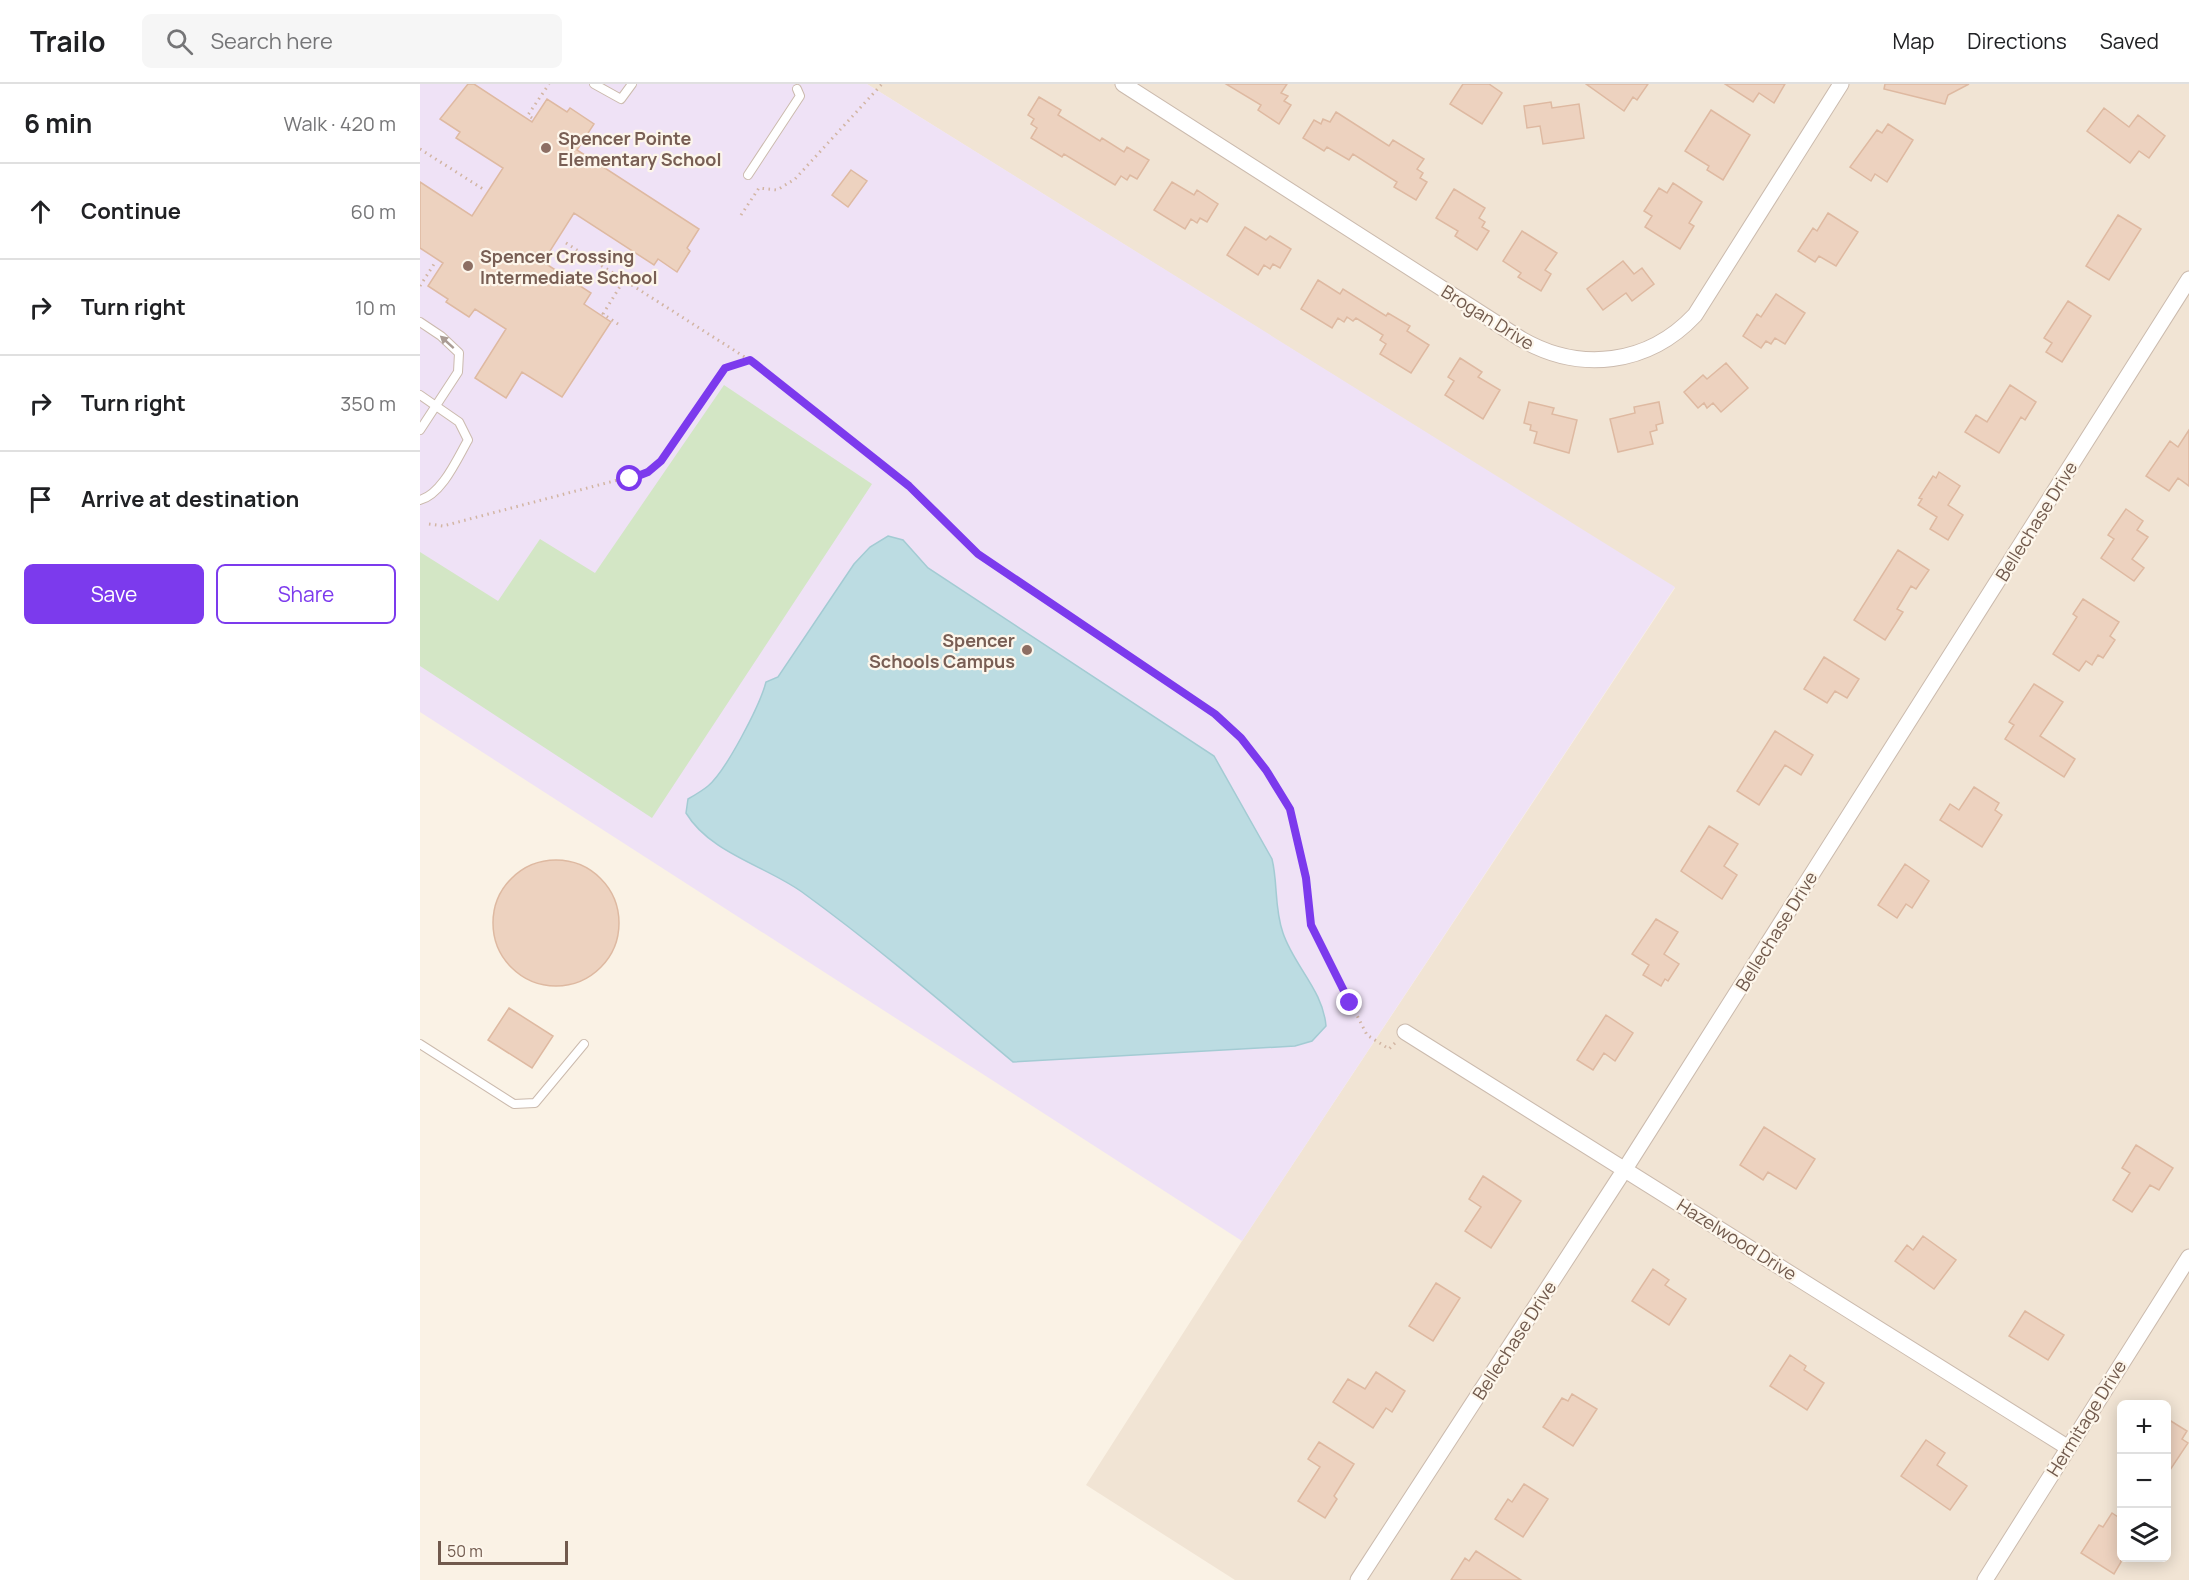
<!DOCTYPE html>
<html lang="en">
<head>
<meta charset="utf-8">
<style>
	:root { --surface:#fff; --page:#f6f6f6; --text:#202124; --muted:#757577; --line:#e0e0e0; --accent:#7c3aed }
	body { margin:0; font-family:Manrope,sans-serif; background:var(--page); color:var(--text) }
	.controls { position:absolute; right:18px; bottom:18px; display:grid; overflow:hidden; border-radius:9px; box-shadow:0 3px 15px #0003 }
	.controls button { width:54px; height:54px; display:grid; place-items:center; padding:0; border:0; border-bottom:2px solid var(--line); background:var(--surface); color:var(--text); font:30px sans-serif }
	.scale { position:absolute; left:18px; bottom:15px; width:130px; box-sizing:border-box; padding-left:6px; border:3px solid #715a4d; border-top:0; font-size:16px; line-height:21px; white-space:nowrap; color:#715a4d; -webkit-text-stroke:4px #fdf6eb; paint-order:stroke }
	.stop { position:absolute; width:18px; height:18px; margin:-14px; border:4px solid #7c3aed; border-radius:50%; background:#fff }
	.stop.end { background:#7c3aed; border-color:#fff; box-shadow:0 2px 6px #0008 }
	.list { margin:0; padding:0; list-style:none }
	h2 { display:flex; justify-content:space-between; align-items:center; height:78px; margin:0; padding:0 24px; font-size:26px }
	h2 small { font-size:20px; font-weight:400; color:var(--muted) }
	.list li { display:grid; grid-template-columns:39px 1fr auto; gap:18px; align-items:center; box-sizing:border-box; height:96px; padding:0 24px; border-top:2px solid var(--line) }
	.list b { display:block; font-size:22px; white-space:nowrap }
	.list em { font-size:20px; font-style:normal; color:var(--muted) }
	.actions { display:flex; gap:12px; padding:18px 24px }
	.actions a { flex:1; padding:14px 0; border:2px solid var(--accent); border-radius:9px; text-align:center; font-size:21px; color:var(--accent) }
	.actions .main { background:var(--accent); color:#fff }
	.icon { flex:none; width:33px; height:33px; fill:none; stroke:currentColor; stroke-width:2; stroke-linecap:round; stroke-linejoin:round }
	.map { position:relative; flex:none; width:1769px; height:1496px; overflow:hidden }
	header { display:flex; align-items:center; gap:36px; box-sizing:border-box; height:84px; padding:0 30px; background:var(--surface); border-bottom:2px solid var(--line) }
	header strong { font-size:28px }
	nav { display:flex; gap:33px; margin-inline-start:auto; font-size:21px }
	.search { width:420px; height:54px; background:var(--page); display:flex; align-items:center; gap:15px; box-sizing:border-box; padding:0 21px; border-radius:9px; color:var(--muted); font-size:22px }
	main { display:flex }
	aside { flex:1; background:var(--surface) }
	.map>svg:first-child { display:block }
	.residential { fill:#f1e4d4; fill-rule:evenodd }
	.education { fill:#efe2f6 }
	.green { fill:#d3e6c5 }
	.water { fill:#bcdce2; stroke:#a3cbd3; stroke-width:1.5 }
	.building { fill:#edd2bf; stroke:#deb9a1; stroke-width:1.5 }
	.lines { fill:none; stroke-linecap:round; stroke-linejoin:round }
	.service-casing { stroke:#cbbaad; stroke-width:10 }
	.minor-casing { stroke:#cbbaad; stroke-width:17 }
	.path { stroke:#d2b5a3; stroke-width:3; stroke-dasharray:1.5 4.5; stroke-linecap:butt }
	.service { stroke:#fff; stroke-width:8 }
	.minor { stroke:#fff; stroke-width:15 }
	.oneway { fill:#aa9c94 }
	.route { stroke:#7c3aed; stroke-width:8 }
	.education-dot { fill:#8d6e63; stroke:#fdf6eb; stroke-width:2 }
	.labels { text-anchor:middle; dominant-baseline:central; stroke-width:4.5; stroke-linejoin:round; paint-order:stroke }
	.education-label { font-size:18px; font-weight:bold; fill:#785e54; stroke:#fdf6eb; text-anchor:start }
	.street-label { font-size:18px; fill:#715a4d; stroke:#fdf6eb }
</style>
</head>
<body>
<header>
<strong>Trailo</strong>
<div class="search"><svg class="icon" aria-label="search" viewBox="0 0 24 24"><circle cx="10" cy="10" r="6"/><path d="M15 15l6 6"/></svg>Search here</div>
<nav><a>Map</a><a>Directions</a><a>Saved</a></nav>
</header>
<main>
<aside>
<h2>6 min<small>Walk · 420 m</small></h2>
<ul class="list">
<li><svg class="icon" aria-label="ahead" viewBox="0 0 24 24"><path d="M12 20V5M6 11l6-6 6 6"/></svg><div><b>Continue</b></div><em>60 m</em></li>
<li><svg class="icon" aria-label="right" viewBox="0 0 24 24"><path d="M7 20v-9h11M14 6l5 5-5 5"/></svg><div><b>Turn right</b></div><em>10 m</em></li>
<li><svg class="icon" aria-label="right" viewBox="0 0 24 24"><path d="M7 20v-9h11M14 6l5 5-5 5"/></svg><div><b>Turn right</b></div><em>350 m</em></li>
<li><svg class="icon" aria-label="arrive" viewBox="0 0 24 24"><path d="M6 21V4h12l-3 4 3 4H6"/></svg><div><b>Arrive at destination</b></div></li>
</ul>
<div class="actions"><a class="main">Save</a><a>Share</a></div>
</aside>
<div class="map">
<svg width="1769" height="1496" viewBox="0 0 1769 1496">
	<rect width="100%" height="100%" fill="#faf2e5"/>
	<path class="residential" d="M 447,0 L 1769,0 L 1769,1496 L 815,1496 L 666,1401 L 822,1157 L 1255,504 ZM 1702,1320 L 1746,1320 L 1746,1474 L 1702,1474 Z"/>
	<path class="education" d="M 0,0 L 447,0 L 1255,503 L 822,1157 L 0,628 Z"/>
	<path class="green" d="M 304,301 L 452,400 L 232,734 L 0,582 L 0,468 L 78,517 L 120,455 L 175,489 Z"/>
	<path class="water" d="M 468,452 L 483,456 L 508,484 L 794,672 L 852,775 C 858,799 854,824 863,849 C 874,882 903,906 906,942 L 892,957 L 875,962 L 593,978 C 524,920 455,861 382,808 C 346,782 290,769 266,729 L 268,715 C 275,711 282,707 288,702 C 306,687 340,621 346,598 L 358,593 L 434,480 L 450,463 Z"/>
	<path class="building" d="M 48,0 L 54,0 L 112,38 L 127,15 L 147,28 L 150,24 L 174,40 L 157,66 L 279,145 L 267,164 L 270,167 L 257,188 L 238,175 L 234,181 L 154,129 L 123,178 L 171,209 L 164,220 L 191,238 L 142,313 L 102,288 L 86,314 L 55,294 L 86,245 L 55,225 L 49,233 L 26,218 L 28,215 L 8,202 L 23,179 L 0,164 L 0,98 L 52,132 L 83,84 L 36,54 L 40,48 L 20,35 Z
		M 806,0 L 867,0 L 861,9 L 868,12 L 864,17 L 871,21 L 859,40 L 838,26 L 841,21 Z
		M 1043,0 L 1069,0 L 1082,9 L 1062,40 L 1030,20 Z
		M 1166,0 L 1228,0 L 1217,16 L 1213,13 L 1204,27 Z
		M 1305,0 L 1365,0 L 1354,19 L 1339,9 L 1333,18 Z
		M 1465,0 L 1549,0 L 1528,11 L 1525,20 L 1464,5 Z
		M 619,13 L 641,26 L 638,31 L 680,57 L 682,54 L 704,68 L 707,63 L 729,76 L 717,95 L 710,91 L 707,96 L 701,92 L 695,101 L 644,70 L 642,73 L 611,54 L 617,44 L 611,40 L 614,35 L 608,31 Z
		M 1131,18 L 1132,24 L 1159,20 L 1164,54 L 1123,60 L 1120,42 L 1107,44 L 1104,22 Z
		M 1684,24 L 1709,43 L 1718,31 L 1745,52 L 1729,74 L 1719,67 L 1710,79 L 1667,47 Z
		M 1291,26 L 1330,51 L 1303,96 L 1287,86 L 1289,82 L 1265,67 Z
		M 916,28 L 969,62 L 973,56 L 1004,75 L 997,85 L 1003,89 L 1000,94 L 1007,98 L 996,116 L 974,103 L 977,98 L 933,70 L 929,76 L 907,63 L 904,67 L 883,54 L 894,36 L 901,40 L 903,35 L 910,38 Z
		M 1468,40 L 1493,56 L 1467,98 L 1455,90 L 1451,97 L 1430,83 L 1457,46 L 1462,49 Z
		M 431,86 L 447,97 L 428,123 L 412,111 Z
		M 752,98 L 774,111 L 777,106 L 798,120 L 787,138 L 780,134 L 777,139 L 771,135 L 765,145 L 734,126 Z
		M 1253,99 L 1282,118 L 1269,139 L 1274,142 L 1260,165 L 1225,143 L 1232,132 L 1224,127 L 1239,104 L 1247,109 Z
		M 1034,105 L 1065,124 L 1059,134 L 1065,138 L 1062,143 L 1069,147 L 1057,166 L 1035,152 L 1038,147 L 1016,134 Z
		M 1408,129 L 1438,148 L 1416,182 L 1399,172 L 1395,178 L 1378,167 L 1393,144 L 1397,147 Z
		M 1698,131 L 1721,145 L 1689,196 L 1666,182 Z
		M 825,143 L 846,156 L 850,152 L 871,165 L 860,184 L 853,180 L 850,185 L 844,181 L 838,191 L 807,171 Z
		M 1102,147 L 1137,169 L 1125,186 L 1131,190 L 1121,207 L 1098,193 L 1101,189 L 1083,177 Z
		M 1203,177 L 1214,190 L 1222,184 L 1234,200 L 1212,217 L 1206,209 L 1183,226 L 1167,205 Z
		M 898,196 L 920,210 L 923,205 L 966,232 L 968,229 L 990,242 L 987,247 L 1009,261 L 991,289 L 960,270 L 966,260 L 960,256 L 963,251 L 936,234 L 933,237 L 927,233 L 924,238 L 918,234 L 912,244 L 881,225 Z
		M 1356,210 L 1385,229 L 1365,260 L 1355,254 L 1351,260 L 1346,257 L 1341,264 L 1323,252 L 1337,230 L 1341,233 Z
		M 1648,217 L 1671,232 L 1642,278 L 1626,268 L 1632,259 L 1624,254 Z
		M 1040,274 L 1062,288 L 1058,293 L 1080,306 L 1063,335 L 1025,311 L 1034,297 L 1028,293 Z
		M 1306,279 L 1328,304 L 1301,328 L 1293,319 L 1287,324 L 1284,319 L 1278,324 L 1264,308 L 1283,291 L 1287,295 Z
		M 1590,301 L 1616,318 L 1605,336 L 1601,333 L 1579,369 L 1545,348 L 1556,331 L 1567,338 Z
		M 1109,318 L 1134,324 L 1132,330 L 1157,336 L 1149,369 L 1114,359 L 1117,348 L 1110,346 L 1111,341 L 1104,339 Z
		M 1239,318 L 1243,339 L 1236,341 L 1237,346 L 1230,348 L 1233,360 L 1198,368 L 1190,335 L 1215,329 L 1214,323 Z
		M 1769,346 L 1769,402 L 1758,394 L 1749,407 L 1726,392 L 1750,357 L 1758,363 Z
		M 1519,388 L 1540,402 L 1528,421 L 1543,431 L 1528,456 L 1510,445 L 1517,433 L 1498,421 L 1502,415 L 1499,414 L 1513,392 L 1516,394 Z
		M 1706,425 L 1723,437 L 1717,446 L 1728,453 L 1712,475 L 1724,484 L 1714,497 L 1681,474 L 1694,455 L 1688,451 Z
		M 1478,466 L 1509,486 L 1496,505 L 1491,502 L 1477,525 L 1483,528 L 1465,556 L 1434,536 Z
		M 1663,515 L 1699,538 L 1690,552 L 1695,556 L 1683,574 L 1678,571 L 1672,581 L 1666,577 L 1659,587 L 1633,570 L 1657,533 L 1653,530 Z
		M 1404,573 L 1439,595 L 1427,614 L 1415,607 L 1407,619 L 1384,605 Z
		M 1614,600 L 1643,618 L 1620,652 L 1655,675 L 1644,693 L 1585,655 L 1594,641 L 1589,638 Z
		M 1355,647 L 1393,671 L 1381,691 L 1365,681 L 1339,721 L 1317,707 Z
		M 1554,703 L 1579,719 L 1575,726 L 1582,731 L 1562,763 L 1520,736 L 1530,720 L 1539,726 Z
		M 1289,742 L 1318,760 L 1304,782 L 1317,791 L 1302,815 L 1261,787 Z
		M73 839a63 63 0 1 1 126 0a63 63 0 1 1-126 0Z
		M 1485,780 L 1509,797 L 1492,824 L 1486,820 L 1477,834 L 1458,821 Z
		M 1236,835 L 1258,848 L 1244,870 L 1259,880 L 1248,897 L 1245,895 L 1241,902 L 1223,891 L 1229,881 L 1212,870 Z
		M 89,924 L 133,952 L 112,984 L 68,956 Z
		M 1186,931 L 1213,949 L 1195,977 L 1184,969 L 1173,986 L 1157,976 Z
		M 1344,1043 L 1395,1075 L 1376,1105 L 1348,1088 L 1343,1096 L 1320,1081 Z
		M 1716,1061 L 1753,1084 L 1739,1106 L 1730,1101 L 1712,1128 L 1693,1116 L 1710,1089 L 1702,1084 Z
		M 1063,1092 L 1101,1117 L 1071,1164 L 1045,1147 L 1061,1123 L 1049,1115 Z
		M 1503,1152 L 1536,1176 L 1514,1205 L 1475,1177 L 1487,1161 L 1493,1166 Z
		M 1233,1185 L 1249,1196 L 1245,1201 L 1266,1215 L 1249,1241 L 1212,1217 Z
		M 1016,1199 L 1040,1214 L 1013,1257 L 989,1242 Z
		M 1605,1227 L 1644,1251 L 1628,1276 L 1589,1252 Z
		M 1370,1271 L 1386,1282 L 1384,1286 L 1404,1299 L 1387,1326 L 1350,1302 Z
		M 956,1288 L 985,1307 L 972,1328 L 966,1324 L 953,1344 L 913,1318 L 928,1295 L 945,1305 Z
		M 1152,1310 L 1177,1325 L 1153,1362 L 1123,1343 L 1142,1314 L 1148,1317 Z
		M 1746,1334 L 1767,1347 L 1762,1355 L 1768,1359 L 1746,1392 Z
		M 1506,1356 L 1525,1369 L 1517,1381 L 1547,1402 L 1530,1426 L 1481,1392 Z
		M 899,1358 L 934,1380 L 914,1412 L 917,1415 L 905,1434 L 878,1417 L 900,1383 L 888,1375 Z
		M 1104,1400 L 1128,1415 L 1103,1453 L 1075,1435 L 1088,1415 L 1092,1418 Z
		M 1692,1429 L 1701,1435 L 1701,1478 L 1694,1490 L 1661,1469 L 1679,1441 L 1683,1443 Z
		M 1056,1467 L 1101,1496 L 1031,1496 L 1045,1474 L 1049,1477 Z"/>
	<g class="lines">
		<g class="service-casing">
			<path id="service" d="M 174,0 L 201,15 L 212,0
				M 328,91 L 380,12 L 377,5
				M 0,238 L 21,252 L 39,269 L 38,288 L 0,346
				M 0,311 L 39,338 L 48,356 C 37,375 22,410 0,416
				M 0,960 L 94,1020 L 115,1019 L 164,960"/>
		</g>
		<g class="minor-casing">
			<path id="minor" d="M 703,0 L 1101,255 C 1160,289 1228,281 1275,231 L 1421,0
				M 985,948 L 1647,1363
				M 938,1496 L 1205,1085 L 1769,195
				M 1565,1496 L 1769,1173"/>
		</g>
		<path class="path" d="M 112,34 L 108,31 L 129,0
			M 0,65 L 63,105
			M 321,131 L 339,104 L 357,106 L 375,95 L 462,0
			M 146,159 L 334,279 L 489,402 L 558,470 L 795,630 L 821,654 L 846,686 L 870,725 L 886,794 L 891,841 L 947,951 L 969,965 L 975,959
			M 0,202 L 16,177
			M 198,240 L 183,230 L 204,196
			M 9,440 L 23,442 L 228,388 L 241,377 L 305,284 L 329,276"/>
		<use href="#service" class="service"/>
		<use href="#minor" class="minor"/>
	</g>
	<defs><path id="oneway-solid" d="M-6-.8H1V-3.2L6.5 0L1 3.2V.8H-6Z" transform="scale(1.5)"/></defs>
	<use class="oneway" href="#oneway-solid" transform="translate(27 258) rotate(-138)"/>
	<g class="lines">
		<path class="route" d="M 210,395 L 228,388 L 241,377 L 305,284 L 330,276 L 334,279 L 489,402 L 558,470 L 795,630 L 821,654 L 846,686 L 870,725 L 886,794 L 891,841 L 930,919"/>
	</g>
	<g class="education-dot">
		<circle cx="126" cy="64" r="6"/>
		<circle cx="48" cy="182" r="6"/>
		<circle cx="607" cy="566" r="6"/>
	</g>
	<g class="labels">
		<g class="education-label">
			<text x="138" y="54">Spencer Pointe<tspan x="138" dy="21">Elementary School</tspan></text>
			<text x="60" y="172">Spencer Crossing<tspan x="60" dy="21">Intermediate School</tspan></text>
			<text x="595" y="556" text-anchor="end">Spencer<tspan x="595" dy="21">Schools Campus</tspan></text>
		</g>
		<g class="street-label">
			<text transform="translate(1068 233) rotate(32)">Brogan Drive</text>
			<text transform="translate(1616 437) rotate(-58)">Bellechase Drive</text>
			<text transform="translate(1356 847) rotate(-58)">Bellechase Drive</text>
			<text transform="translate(1317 1155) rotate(32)">Hazelwood Drive</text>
			<text transform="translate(1094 1256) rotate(-57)">Bellechase Drive</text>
			<text transform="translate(1666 1334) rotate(-58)">Hermitage Drive</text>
		</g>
	</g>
</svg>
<div class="controls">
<button>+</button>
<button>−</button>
<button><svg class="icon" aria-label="layers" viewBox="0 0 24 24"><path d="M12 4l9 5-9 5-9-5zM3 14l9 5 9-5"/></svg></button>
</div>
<div class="scale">50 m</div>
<div class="stop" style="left:210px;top:395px"></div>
<div class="stop end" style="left:930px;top:919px"></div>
</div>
</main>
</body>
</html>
